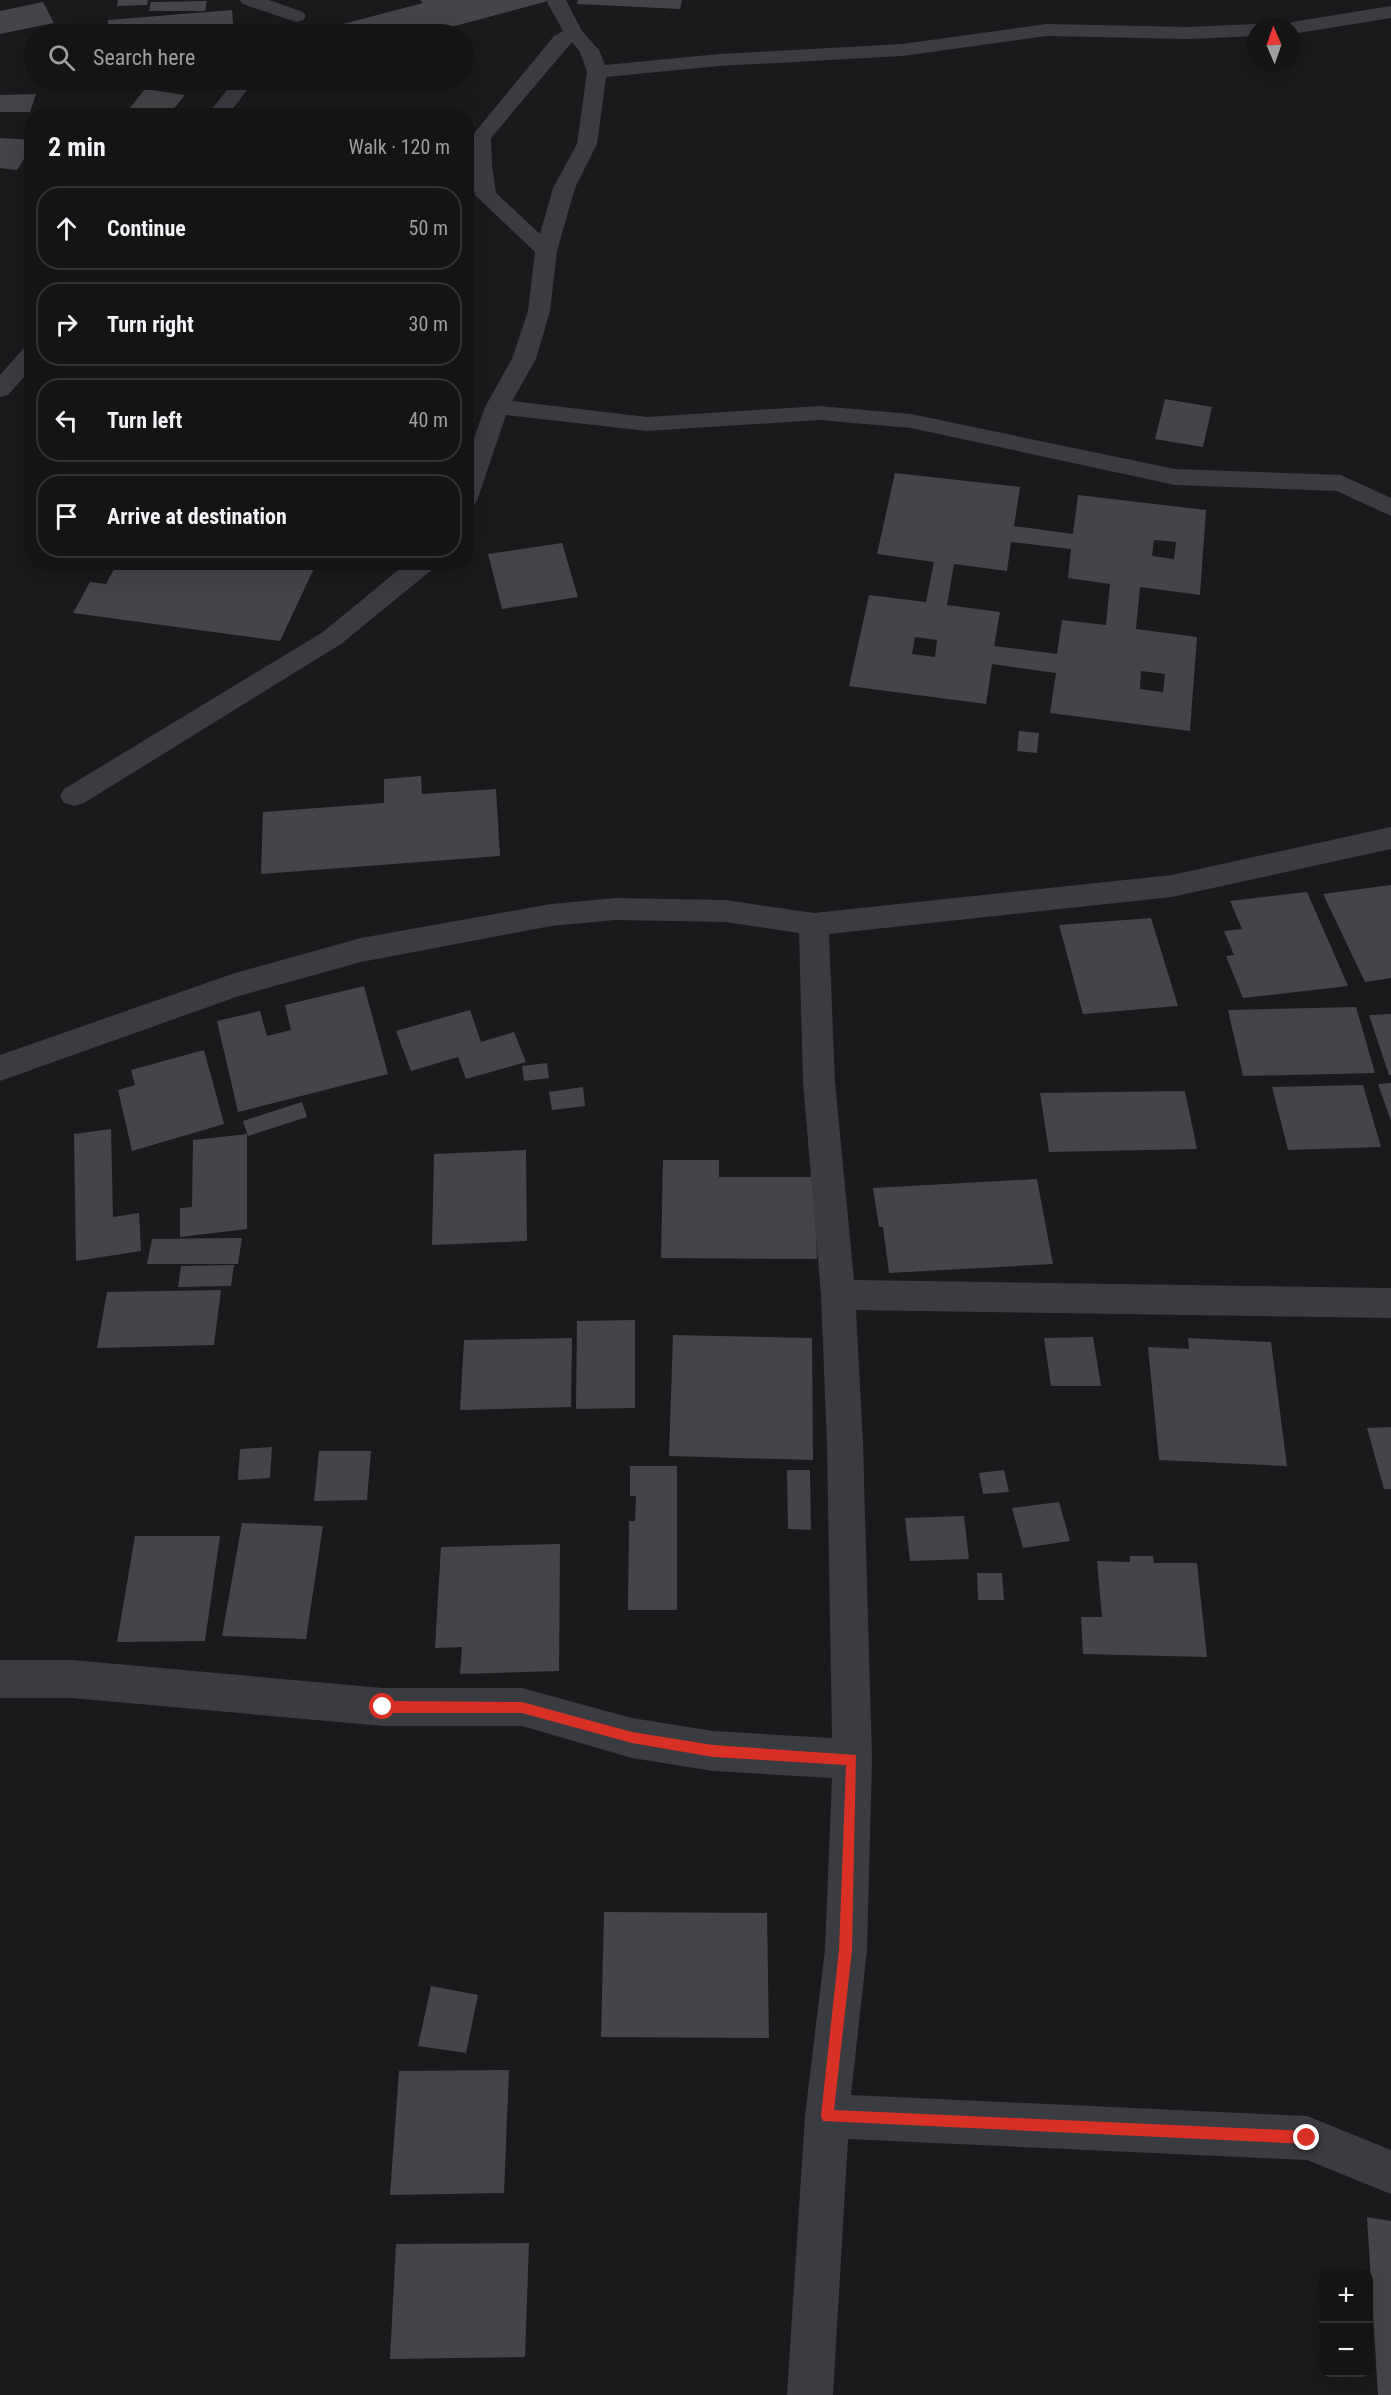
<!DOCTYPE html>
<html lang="en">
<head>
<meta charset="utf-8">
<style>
	:root { --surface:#141415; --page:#1d1d1e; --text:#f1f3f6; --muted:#9d9ea0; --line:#333334 }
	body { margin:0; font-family:"Roboto Condensed",sans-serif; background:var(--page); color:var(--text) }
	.controls { position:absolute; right:18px; bottom:18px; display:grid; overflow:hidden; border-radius:12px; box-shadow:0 6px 24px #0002 }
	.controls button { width:54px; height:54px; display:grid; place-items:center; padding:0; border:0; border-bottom:2px solid var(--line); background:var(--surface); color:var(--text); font:30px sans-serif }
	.compass { position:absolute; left:1247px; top:18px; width:54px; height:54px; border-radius:50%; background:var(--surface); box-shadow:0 6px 24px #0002; rotate:358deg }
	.stop { position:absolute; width:18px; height:18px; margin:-14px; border:4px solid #d93025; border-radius:50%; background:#fff }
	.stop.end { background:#d93025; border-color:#fff; box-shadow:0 2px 6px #0008 }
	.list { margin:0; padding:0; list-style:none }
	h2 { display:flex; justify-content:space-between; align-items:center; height:78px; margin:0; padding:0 24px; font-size:26px }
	h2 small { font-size:20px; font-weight:400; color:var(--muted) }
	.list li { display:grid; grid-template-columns:39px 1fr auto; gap:18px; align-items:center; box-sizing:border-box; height:84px; margin:0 12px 12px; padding:0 12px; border:2px solid var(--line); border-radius:24px }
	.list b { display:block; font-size:22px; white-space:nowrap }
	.list em { font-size:20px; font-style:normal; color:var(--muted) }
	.icon { flex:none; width:33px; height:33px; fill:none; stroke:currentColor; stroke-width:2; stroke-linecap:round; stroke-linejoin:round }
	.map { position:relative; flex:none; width:1391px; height:2395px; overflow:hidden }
	.search { position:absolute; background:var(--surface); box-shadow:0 6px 24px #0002; left:24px; top:24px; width:450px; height:66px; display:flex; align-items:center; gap:15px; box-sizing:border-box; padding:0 21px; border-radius:33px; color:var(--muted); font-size:22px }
	.panel { position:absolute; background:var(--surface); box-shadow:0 6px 24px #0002; left:24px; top:108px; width:450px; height:462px; border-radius:24px }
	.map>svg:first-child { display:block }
	.building { fill:#444549; fill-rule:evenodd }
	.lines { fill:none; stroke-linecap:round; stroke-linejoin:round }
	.minor { fill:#3a3c42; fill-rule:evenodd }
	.route { fill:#d93025 }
</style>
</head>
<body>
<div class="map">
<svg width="1391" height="2395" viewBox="0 0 1391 2395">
	<rect width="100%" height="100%" fill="#1a1a1c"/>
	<path class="building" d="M 118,0 L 148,0 L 147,5 L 117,6 Z
		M 420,0 L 547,0 L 548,1 L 425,34 L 352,34 L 343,24 L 423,3 Z
		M 578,0 L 682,0 L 680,9 L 577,4 Z
		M 207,1 L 205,11 L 149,11 L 151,2 Z
		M 43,2 L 54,23 L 0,34 L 0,11 Z
		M 232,10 L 234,34 L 108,34 L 108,20 Z
		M 145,89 L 185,95 L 168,116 L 128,110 Z
		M 36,94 L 30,112 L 0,112 L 0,95 Z
		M 0,138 L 32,140 L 32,146 L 17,170 L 0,168 Z
		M 1165,399 L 1212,407 L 1203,447 L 1155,439 Z
		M 895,473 L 1020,487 L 1014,526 L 1073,534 L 1078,495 L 1206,510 L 1200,595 L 1140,587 L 1136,629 L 1197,637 L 1190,731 L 1050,713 L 1056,673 L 992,664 L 986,704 L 849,686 L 869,595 L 926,602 L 934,562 L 877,554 ZM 1154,540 L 1176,542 L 1174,559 L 1152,556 ZM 1011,542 L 1071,549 L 1068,578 L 1110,584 L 1106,625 L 1062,620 L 1057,654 L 994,646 L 1000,612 L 947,605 L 954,564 L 1007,571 ZM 915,637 L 937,640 L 935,657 L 912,654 ZM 1141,671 L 1165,674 L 1163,692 L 1140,689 Z
		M 562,543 L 578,597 L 502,609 L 488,554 Z
		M 118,562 L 317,562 L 280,641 L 73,613 L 90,582 L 106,584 Z
		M 1019,731 L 1039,733 L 1037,753 L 1017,751 Z
		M 421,776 L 422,794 L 496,789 L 500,856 L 261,874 L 263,812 L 384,803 L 384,779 Z
		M 1391,885 L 1391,978 L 1365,982 L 1323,894 Z
		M 1307,892 L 1348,986 L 1243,998 L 1226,956 L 1234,955 L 1224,931 L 1242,929 L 1230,901 Z
		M 1151,918 L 1178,1006 L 1083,1014 L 1059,925 Z
		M 364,986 L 388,1074 L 238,1112 L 217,1021 L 260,1011 L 267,1036 L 291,1030 L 285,1005 Z
		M 1356,1007 L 1375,1073 L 1243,1076 L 1228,1010 Z
		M 470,1010 L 481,1042 L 514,1032 L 526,1062 L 466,1079 L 458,1057 L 411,1071 L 396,1031 Z
		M 1391,1014 L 1391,1075 L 1389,1075 L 1369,1015 Z
		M 204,1050 L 224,1124 L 132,1151 L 118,1090 L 135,1085 L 131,1070 Z
		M 547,1063 L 549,1078 L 524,1081 L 522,1066 Z
		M 1391,1083 L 1391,1121 L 1378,1084 Z
		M 1363,1085 L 1381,1147 L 1288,1150 L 1272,1087 Z
		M 583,1087 L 585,1106 L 552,1110 L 549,1092 Z
		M 1185,1091 L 1197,1149 L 1049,1152 L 1040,1093 Z
		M 302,1102 L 307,1117 L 248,1136 L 243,1121 Z
		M 111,1129 L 113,1217 L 139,1213 L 141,1251 L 76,1261 L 74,1134 Z
		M 247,1134 L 247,1229 L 180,1237 L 180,1208 L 192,1207 L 193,1140 Z
		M 526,1150 L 527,1241 L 432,1245 L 434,1154 Z
		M 663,1160 L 719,1160 L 719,1177 L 814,1177 L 817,1259 L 661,1258 Z
		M 1037,1179 L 1053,1264 L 889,1273 L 883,1227 L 879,1227 L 873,1188 Z
		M 242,1238 L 238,1264 L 147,1264 L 152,1239 Z
		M 234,1265 L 231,1286 L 178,1287 L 181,1266 Z
		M 221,1290 L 214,1345 L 97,1348 L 107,1292 Z
		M 635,1320 L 635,1408 L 576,1409 L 577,1321 Z
		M 673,1335 L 812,1338 L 813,1460 L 669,1456 Z
		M 1093,1337 L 1101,1386 L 1051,1386 L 1044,1338 Z
		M 572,1338 L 571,1407 L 460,1410 L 464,1340 Z
		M 1188,1338 L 1271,1342 L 1287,1466 L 1159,1460 L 1148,1347 L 1189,1349 Z
		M 1391,1427 L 1391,1489 L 1384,1489 L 1367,1428 Z
		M 272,1447 L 270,1478 L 238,1480 L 240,1449 Z
		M 319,1451 L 371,1451 L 367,1500 L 314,1501 Z
		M 630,1466 L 677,1466 L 677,1610 L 628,1610 L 629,1521 L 635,1521 L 636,1496 L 630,1496 Z
		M 787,1470 L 810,1470 L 811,1530 L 788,1529 Z
		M 1004,1470 L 1009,1492 L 983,1494 L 979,1473 Z
		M 1059,1502 L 1070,1541 L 1023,1548 L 1012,1508 Z
		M 964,1516 L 969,1559 L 910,1561 L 905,1518 Z
		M 242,1523 L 323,1526 L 306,1639 L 222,1636 Z
		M 135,1536 L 220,1536 L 205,1641 L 117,1642 Z
		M 560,1544 L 559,1671 L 460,1674 L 462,1647 L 435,1648 L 441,1547 Z
		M 1130,1556 L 1153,1556 L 1154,1563 L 1197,1563 L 1207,1657 L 1083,1654 L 1081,1617 L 1102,1617 L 1097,1561 L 1130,1562 Z
		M 977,1573 L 1002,1573 L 1004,1600 L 978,1600 Z
		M 604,1912 L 767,1913 L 769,2038 L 601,2037 Z
		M 431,1986 L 478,1995 L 466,2053 L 418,2046 Z
		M 509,2070 L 504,2193 L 390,2195 L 399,2071 Z
		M 1367,2217 L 1391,2221 L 1391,2395 L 1378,2395 Z
		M 529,2243 L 525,2357 L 390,2359 L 396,2244 Z"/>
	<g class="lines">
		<path class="minor" d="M 240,0 L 269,0 L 303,12 L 306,16 L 303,20 L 296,22 L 243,4 Z
			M 546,0 L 566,0 L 582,31 L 599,50 L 605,65 L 719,54 L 902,44 L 1046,24 L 1189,27 L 1256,24 L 1264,27 L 1256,27 L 1256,36 L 1189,39 L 1046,36 L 902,56 L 719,66 L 606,77 L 597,144 L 575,188 L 557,251 L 550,311 L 536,359 L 512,401 L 647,417 L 819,406 L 911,414 L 1175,469 L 1341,475 L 1391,498 L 1391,516 L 1337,491 L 1175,485 L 911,428 L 819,420 L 647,431 L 506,415 L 478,498 L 475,504 L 466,506 L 466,461 L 485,407 L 512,359 L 528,311 L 535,252 L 475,195 L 470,165 L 471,137 L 554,36 L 563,31 ZM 572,42 L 580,52 L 587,72 L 577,144 L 553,188 L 540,234 L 496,193 L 492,165 L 491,138 Z
			M 1391,6 L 1391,18 L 1292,34 L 1292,27 L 1283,27 L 1292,22 Z
			M 235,80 L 255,80 L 227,116 L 206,116 Z
			M 32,346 L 32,368 L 8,395 L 0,397 L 0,375 L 24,348 Z
			M 408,562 L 438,562 L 434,568 L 341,644 L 84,803 L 74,806 L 64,803 L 60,796 L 64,789 L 323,632 Z
			M 1391,827 L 1391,849 L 1172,897 L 829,934 L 835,1082 L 854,1280 L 1391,1288 L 1391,1318 L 856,1310 L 863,1444 L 872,1759 L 867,1950 L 851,2095 L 1307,2116 L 1391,2150 L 1391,2194 L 1307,2160 L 848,2139 L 833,2395 L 787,2395 L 805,2116 L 825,1950 L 832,1778 L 713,1771 L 632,1758 L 522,1726 L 383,1726 L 72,1698 L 0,1698 L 0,1660 L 72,1660 L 383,1688 L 522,1688 L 632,1718 L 713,1731 L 832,1738 L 827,1444 L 821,1295 L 803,1082 L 799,933 L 725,922 L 615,920 L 551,926 L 361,962 L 239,996 L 0,1081 L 0,1055 L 235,973 L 361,938 L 551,904 L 615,898 L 725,900 L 814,913 L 1172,875 Z"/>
	</g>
	<path class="route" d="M 383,1701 L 522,1702 L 632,1732 L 713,1745 L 856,1755 L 852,1950 L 834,2110 L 1307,2131 L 1311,2133 L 1313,2138 L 1311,2143 L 1307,2144 L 823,2121 L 821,2116 L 839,1950 L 846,1765 L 713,1757 L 632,1743 L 522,1713 L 383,1713 L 378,1707 Z"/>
</svg>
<div class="controls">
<button>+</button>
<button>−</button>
</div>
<svg class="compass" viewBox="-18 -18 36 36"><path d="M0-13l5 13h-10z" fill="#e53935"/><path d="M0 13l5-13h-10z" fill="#9d9ea0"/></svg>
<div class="stop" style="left:383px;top:1707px"></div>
<div class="stop end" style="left:1307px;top:2138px"></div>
<div class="search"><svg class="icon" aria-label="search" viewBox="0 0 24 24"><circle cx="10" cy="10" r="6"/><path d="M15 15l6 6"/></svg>Search here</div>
<section class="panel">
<h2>2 min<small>Walk · 120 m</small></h2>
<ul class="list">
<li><svg class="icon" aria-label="ahead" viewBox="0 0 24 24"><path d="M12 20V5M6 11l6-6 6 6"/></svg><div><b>Continue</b></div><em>50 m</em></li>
<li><svg class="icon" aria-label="right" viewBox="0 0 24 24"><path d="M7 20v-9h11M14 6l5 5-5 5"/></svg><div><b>Turn right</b></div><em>30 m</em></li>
<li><svg class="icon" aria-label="left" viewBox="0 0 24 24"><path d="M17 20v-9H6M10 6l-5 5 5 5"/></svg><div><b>Turn left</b></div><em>40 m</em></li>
<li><svg class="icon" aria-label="arrive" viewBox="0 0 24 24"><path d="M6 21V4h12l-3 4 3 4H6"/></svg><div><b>Arrive at destination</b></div></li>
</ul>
</section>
</div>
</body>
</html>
